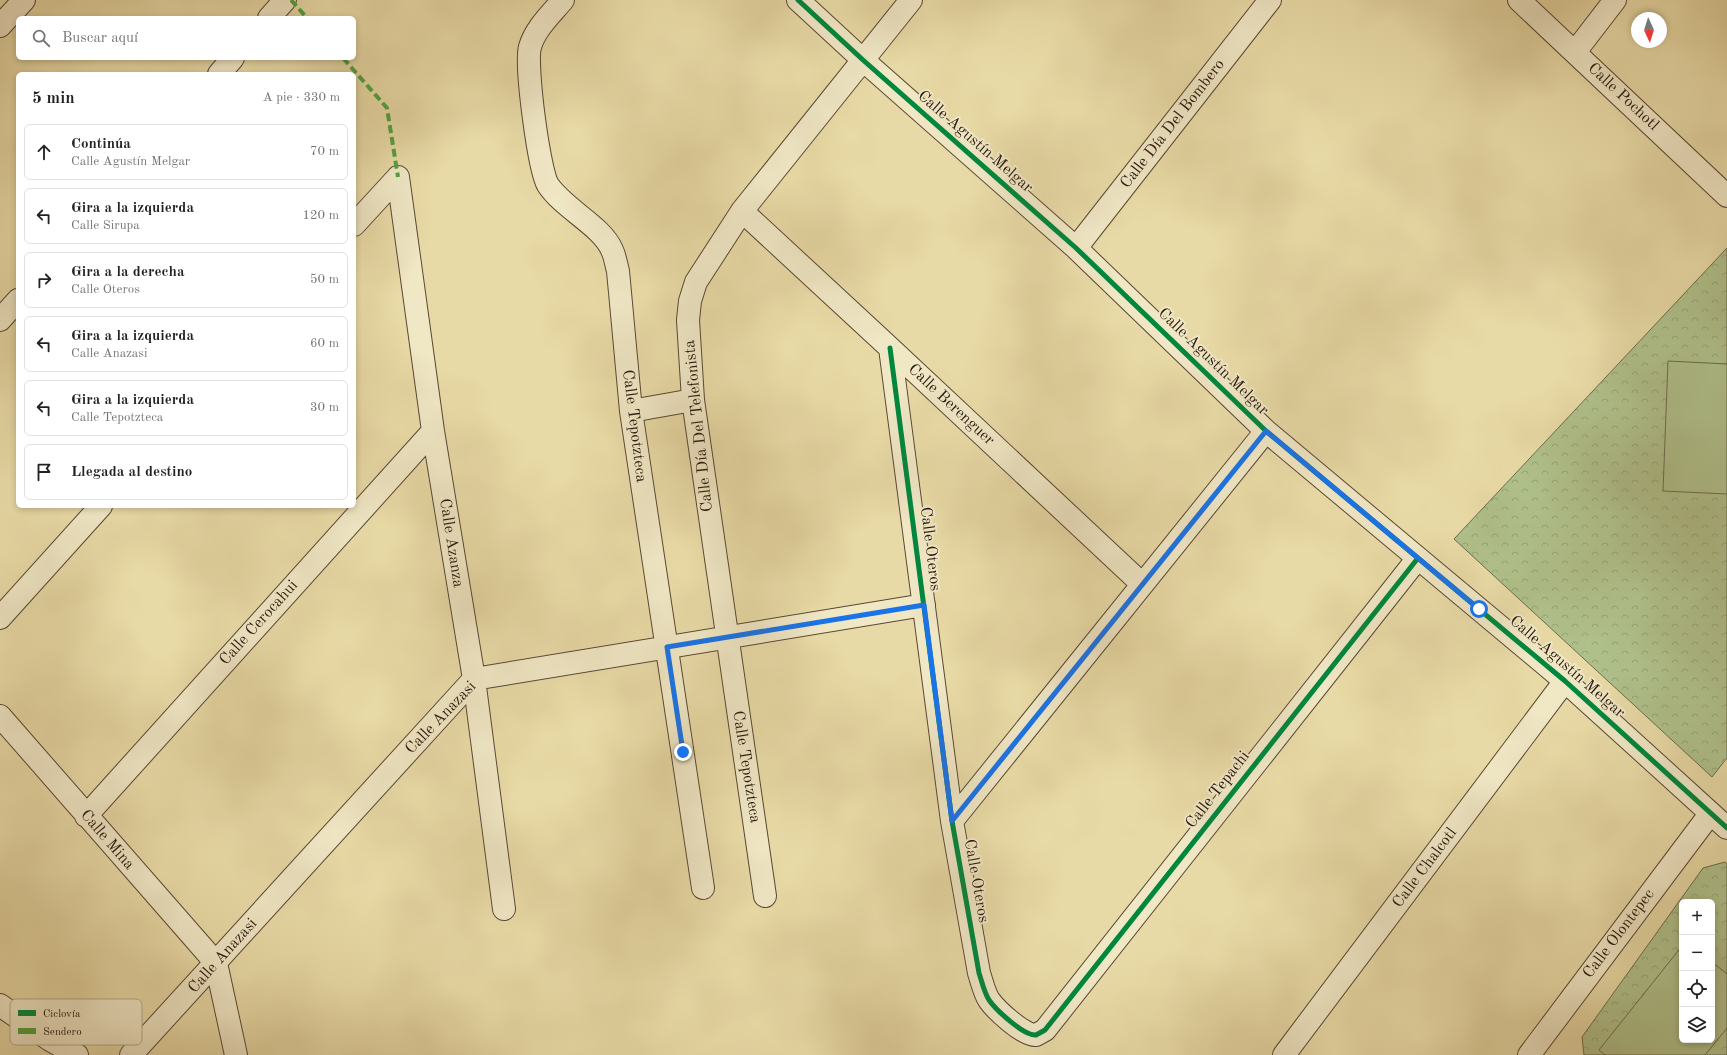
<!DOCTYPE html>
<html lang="es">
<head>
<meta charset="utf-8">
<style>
	:root { --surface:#fff; --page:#f6f6f6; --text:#222; --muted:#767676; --line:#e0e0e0 }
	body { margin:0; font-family:"Old Standard TT",serif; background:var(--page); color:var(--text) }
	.controls { position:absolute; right:12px; bottom:12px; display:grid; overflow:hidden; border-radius:6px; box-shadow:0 2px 6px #0003 }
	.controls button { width:36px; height:36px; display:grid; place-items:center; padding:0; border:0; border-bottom:1px solid var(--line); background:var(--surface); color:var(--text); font:20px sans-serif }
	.compass { position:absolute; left:1631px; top:12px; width:36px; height:36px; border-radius:50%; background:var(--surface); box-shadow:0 2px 6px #0003; rotate:176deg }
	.stop { position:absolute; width:12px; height:12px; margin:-9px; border:3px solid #1a73e8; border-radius:50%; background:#fff }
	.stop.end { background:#1a73e8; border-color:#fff; box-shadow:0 1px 4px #0008 }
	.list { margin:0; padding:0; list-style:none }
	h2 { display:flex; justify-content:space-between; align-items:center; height:52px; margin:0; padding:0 16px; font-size:17px }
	h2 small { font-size:13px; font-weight:400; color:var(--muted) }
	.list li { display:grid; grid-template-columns:26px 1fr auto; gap:12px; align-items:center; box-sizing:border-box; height:56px; margin:0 8px 8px; padding:0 8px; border:1px solid var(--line); border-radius:6px }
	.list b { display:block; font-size:15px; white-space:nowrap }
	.list p { margin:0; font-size:13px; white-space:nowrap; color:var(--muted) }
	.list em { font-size:13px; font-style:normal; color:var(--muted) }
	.icon { flex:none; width:22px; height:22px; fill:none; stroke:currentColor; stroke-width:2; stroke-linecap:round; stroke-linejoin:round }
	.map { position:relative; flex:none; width:1727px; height:1055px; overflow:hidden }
	.search { position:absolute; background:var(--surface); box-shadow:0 2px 6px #0003; left:16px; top:16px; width:340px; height:44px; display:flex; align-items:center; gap:10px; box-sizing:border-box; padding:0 14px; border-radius:6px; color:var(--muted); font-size:15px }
	.panel { position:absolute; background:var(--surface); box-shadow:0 2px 6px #0003; left:16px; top:72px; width:340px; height:436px; border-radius:6px }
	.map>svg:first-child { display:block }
	.park { fill:url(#park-crowns); stroke:#6c6c4c; fill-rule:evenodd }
	.pitch { fill:#b0c18b; stroke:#6c6c4c }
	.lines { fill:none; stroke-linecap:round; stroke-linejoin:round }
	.street-casing { stroke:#594834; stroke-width:24 }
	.street { stroke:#f0e7c5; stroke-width:22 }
	.quiet { stroke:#51a13e; stroke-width:4; stroke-dasharray:8 4; stroke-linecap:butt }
	.cycleway-casing { stroke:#f0e7c5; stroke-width:8 }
	.cycleway { stroke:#00873e; stroke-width:5 }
	.route { stroke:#1a73e8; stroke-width:5 }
	.labels { text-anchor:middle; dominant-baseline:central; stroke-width:4; stroke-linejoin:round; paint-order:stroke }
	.street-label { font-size:16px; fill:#29180e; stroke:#f0e7c5 }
	.key { fill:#f0e7c5; stroke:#b4a98e; stroke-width:1 }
	.key-label { font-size:11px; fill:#29180e }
</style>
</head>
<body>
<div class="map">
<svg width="1727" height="1055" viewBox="0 0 1727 1055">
	<defs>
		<pattern id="park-crowns" width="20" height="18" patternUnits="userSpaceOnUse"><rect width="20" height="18" fill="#b0c18b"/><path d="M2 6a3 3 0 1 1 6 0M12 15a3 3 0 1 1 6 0" fill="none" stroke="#97a577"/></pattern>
	</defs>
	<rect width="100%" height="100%" fill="#e8daa6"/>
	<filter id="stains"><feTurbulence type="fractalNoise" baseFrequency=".005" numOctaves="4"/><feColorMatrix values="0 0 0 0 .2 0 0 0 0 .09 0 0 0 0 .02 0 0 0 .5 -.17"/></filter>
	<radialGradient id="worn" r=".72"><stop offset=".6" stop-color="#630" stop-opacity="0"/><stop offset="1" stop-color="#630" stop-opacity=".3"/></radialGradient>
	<path class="park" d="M 1727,248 L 1727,758 L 1712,777 L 1454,539 Z
		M 1725,862 L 1727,864 L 1727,1055 L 1584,1055 L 1582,1037 L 1703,868 ZM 1682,902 L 1712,902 L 1712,1040 L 1682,1040 Z"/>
	<path class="pitch" d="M 1668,361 L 1727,364 L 1727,494 L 1663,491 Z
		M 1682,946 L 1682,1040 L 1712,1040 L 1712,962 L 1727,974 L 1727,1028 L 1705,1055 L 1605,1055 L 1599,1050 Z"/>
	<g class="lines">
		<g class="street-casing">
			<path id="street" d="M 563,0 C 551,14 535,29 530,47 C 525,64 539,171 548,185 C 564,209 602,226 612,250 C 615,256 616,264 618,271 L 631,411 L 703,888
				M 798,0 L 863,60 L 1076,248 L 1266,431 L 1565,681 L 1727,828
				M 1519,0 L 1727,196
				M 269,18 L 285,0
				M 0,26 L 24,0
				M 1575,52 L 1615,0
				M 219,74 L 233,58
				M 398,177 L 433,431 L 474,679 L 504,909
				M 742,211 L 890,348 L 1142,584
				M 354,225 L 398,177
				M 1076,248 L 1270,0
				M 0,320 L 18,300
				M 890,348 L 952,821 L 979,973 C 982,982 984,992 989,1000 C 996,1010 1024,1036 1036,1035 L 1045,1030 L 1418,558
				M 631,411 L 693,400
				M 0,618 L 101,506
				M 0,716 L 216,963 L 236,1055
				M 86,816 L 433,431
				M 952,821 L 1266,431
				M 765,896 L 693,400 L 688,320 L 690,301 L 696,282 L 742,211 L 911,0
				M 0,1005 L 50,1040 L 77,1055
				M 131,1055 L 474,679 L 924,605
				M 1284,1055 L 1565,681
				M 1529,1055 L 1710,814"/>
		</g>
		<use href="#street" class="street"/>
		<path class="quiet" d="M 291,0 L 307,18
			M 343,58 L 387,108 L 398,177"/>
		<g class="cycleway-casing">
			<path id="cycleway" d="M 798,0 L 863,60 L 1076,248 L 1266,431 L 1565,681 L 1727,828
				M 890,348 L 952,821 L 979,973 C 982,982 984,992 989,1000 C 996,1010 1024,1036 1036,1035 L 1045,1030 L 1418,558"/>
		</g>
		<use href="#cycleway" class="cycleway"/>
	</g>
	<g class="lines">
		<path class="route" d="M 683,752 L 667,647 L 924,605 L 952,821 L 1266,431 L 1479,609"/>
	</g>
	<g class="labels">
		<g class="street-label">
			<text transform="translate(1623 97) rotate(43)">Calle Pochotl</text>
			<text transform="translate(1173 124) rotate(-52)">Calle Día Del Bombero</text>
			<text transform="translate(975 142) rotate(41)">Calle Agustín Melgar</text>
			<text transform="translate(1213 362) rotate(44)">Calle Agustín Melgar</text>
			<text transform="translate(951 405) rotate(43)">Calle Berenguer</text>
			<text transform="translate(634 426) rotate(83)">Calle Tepotzteca</text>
			<text transform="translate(699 426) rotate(-96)">Calle Día Del Telefonista</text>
			<text transform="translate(451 543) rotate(81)">Calle Azanza</text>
			<text transform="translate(930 549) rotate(83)">Calle Oteros</text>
			<text transform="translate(259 623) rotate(-48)">Calle Cerocahui</text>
			<text transform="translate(1567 667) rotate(41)">Calle Agustín Melgar</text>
			<text transform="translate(441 718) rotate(-46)">Calle Anazasi</text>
			<text transform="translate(746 767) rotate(81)">Calle Tepotzteca</text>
			<text transform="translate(1218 790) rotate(-52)">Calle Tepachi</text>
			<text transform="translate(107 840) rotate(49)">Calle Mina</text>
			<text transform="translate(1425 868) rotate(-53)">Calle Chalcotl</text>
			<text transform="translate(976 881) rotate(80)">Calle Oteros</text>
			<text transform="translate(1619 934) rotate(-53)">Calle Olontepec</text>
			<text transform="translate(223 956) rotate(-48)">Calle Anazasi</text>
		</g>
	</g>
	<rect x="10" y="999" width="132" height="46" rx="6" class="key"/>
	<rect x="18" y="1010" width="18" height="6" fill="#00873e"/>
	<rect x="18" y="1028" width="18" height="6" fill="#51a13e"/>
	<g class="key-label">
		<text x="43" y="1017">Ciclovía</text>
		<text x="43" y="1035">Sendero</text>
	</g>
	<rect width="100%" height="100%" filter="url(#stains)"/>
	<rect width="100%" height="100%" fill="url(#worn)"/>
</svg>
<div class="controls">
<button>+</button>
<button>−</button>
<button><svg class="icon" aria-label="locate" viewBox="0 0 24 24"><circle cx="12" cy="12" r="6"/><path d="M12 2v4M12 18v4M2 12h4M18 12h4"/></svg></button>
<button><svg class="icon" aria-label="layers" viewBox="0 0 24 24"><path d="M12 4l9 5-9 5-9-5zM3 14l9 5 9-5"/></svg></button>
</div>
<svg class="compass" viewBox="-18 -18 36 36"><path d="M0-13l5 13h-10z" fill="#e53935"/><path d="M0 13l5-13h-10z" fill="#767676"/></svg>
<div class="stop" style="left:1479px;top:609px"></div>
<div class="stop end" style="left:683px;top:752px"></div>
<div class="search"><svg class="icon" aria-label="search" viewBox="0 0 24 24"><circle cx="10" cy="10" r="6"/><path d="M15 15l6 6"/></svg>Buscar aquí</div>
<section class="panel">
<h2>5 min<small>A pie · 330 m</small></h2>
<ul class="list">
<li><svg class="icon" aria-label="ahead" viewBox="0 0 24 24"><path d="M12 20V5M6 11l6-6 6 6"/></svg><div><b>Continúa</b><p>Calle Agustín Melgar</p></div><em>70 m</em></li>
<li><svg class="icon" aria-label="left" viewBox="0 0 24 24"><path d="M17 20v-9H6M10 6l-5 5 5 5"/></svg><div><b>Gira a la izquierda</b><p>Calle Sirupa</p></div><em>120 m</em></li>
<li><svg class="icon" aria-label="right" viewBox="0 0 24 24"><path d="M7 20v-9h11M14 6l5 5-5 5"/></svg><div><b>Gira a la derecha</b><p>Calle Oteros</p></div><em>50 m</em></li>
<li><svg class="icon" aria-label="left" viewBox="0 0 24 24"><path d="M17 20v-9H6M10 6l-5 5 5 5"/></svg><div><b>Gira a la izquierda</b><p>Calle Anazasi</p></div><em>60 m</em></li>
<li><svg class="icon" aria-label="left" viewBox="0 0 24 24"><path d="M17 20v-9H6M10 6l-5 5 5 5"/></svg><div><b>Gira a la izquierda</b><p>Calle Tepotzteca</p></div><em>30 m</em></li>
<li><svg class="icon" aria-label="arrive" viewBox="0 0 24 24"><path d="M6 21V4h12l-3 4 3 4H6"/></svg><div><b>Llegada al destino</b></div></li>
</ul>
</section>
</div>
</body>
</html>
